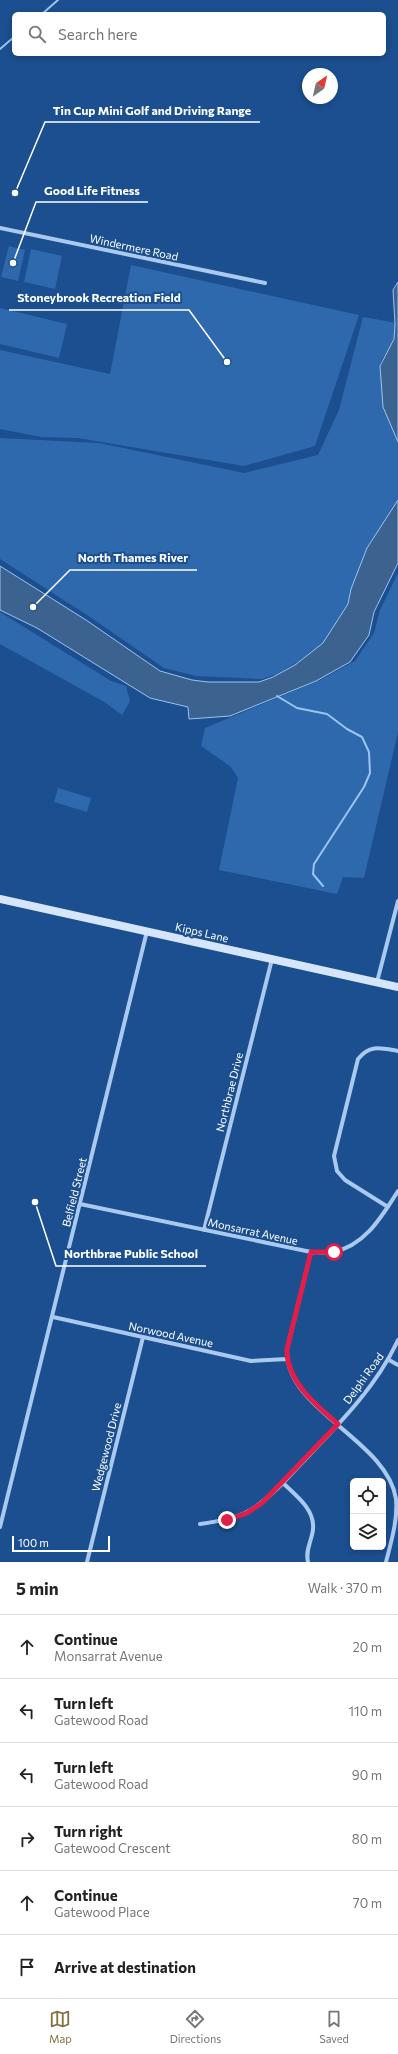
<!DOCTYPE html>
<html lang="en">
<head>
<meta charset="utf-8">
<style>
	:root { --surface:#fff; --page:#f6f6f6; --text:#222; --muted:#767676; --line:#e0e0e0; --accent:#857141 }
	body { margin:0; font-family:Commissioner,sans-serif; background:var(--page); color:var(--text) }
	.controls { position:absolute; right:12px; bottom:12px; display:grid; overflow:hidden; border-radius:6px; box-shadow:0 2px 6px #0003 }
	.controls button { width:36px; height:36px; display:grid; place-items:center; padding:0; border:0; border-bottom:1px solid var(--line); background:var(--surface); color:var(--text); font:20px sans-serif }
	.compass { position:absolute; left:302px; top:68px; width:36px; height:36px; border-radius:50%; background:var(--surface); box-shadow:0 2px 6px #0003; rotate:34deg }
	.scale { position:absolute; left:12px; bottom:10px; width:98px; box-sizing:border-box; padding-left:4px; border:2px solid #fff; border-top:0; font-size:11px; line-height:14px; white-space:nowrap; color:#fff; -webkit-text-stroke:3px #1b4f8f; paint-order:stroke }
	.stop { position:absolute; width:12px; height:12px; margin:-9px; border:3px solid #e11d48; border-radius:50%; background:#fff }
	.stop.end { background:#e11d48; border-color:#fff; box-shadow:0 1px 4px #0008 }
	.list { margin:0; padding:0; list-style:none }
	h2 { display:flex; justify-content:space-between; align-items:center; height:52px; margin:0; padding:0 16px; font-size:17px }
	h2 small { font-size:13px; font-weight:400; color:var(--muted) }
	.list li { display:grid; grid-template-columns:26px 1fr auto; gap:12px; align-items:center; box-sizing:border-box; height:64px; padding:0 16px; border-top:1px solid var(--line) }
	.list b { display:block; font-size:15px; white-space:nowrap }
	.list p { margin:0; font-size:13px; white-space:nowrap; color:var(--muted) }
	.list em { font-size:13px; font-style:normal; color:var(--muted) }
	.icon { flex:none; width:22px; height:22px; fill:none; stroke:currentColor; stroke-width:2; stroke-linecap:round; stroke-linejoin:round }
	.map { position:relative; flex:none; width:398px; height:1562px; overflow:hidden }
	.search { position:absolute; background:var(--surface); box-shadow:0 2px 6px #0003; left:12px; right:12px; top:12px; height:44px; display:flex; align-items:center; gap:10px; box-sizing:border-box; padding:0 14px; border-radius:6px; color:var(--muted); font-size:15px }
	.sheet { height:436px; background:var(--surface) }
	nav { display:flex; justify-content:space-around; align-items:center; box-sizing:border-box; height:56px; border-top:1px solid var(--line); background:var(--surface); font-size:11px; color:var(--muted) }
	nav a { display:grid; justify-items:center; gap:2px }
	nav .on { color:var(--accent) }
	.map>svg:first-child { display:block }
	.green { fill:#2e69ad }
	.water { fill:#3c6290; stroke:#9cc4f0 }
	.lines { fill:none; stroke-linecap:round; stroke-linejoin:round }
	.stream { stroke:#9cc4f0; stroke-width:2 }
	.street { stroke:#a9c9ee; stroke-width:4 }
	.secondary { stroke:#d6e6fa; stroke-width:8 }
	.route { stroke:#e11d48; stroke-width:5 }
	.labels { text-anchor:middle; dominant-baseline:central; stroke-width:4; stroke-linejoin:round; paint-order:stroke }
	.street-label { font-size:11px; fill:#fff; stroke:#1b4f8f }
	.leader { fill:none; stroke:#fff; stroke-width:1.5 }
	.callout-dot { fill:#fff; stroke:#1b4f8f; stroke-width:1.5 }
	.callout-label { font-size:12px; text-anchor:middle; font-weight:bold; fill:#fff; stroke:#1b4f8f; stroke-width:4; stroke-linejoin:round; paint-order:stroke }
</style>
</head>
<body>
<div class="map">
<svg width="398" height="1562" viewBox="0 0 398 1562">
	<rect width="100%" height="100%" fill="#1b4f8f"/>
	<path class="green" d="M 9,246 L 25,250 L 18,281 L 1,277 Z
		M 31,249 L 62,256 L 55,289 L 24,282 Z
		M 131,265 L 359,315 L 315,446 L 244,466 L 78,438 L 41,437 L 0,429 L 0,350 L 110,374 Z
		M 0,308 L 67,324 L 59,358 L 0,344 Z
		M 363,317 L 397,323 L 396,337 L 380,363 L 384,405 L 398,441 L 398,503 L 351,602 L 326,641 L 298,662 L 277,674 L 262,679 L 196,676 L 164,668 L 90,617 L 0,559 L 0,438 L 99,443 L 244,473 L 318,455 L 339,410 Z
		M 398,573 L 398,732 L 364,878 L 343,877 L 337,894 L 219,870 L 238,778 L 231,767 L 201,746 L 205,728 L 320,680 L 355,661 L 374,633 L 380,610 Z
		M 0,612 L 111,681 L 126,686 L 130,701 L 122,715 L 106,703 L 0,644 Z
		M 58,788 L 91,798 L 87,812 L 54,802 Z"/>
	<path class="water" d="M 398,282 L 398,442 L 383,407 L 380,366 L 394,339 L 395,324 L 393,290 Z
		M 398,500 L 398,563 L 374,612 L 369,635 L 350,662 L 316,681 L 230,716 L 189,719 L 188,707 L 150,698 L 37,628 L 0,610 L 0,566 L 86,620 L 160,671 L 192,680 L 208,682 L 259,682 L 273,677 L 295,665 L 323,643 L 348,604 L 351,589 L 367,548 Z"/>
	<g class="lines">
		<path class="stream" d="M 42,14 L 58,0
			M 0,49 L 14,37
			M 277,696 L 297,708 L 327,714 L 347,729 L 362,737 L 369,752 L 370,773 L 364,787 L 314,864 L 313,874 L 323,886"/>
		<path class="street" d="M 0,228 L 265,283
			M 377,982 L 398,901
			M 80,1204 L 311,1252 C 318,1252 327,1253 333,1252 C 365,1246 382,1216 398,1191
			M 388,1207 L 345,1180 L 337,1171 L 334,1156 L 358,1059 C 370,1044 381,1048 398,1051
			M 204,1230 L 272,959
			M 311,1252 L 287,1349 C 284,1410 387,1439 396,1499 C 398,1520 391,1542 386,1562
			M 53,1317 L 251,1361 L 287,1359
			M 389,1360 L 398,1365
			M 200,1524 C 242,1518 253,1513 283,1483
			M 0,1527 L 147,931
			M 87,1562 L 143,1337
			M 308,1562 C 305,1549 312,1541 313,1529 C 315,1509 295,1495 283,1483 C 324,1438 372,1396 398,1340"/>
		<path class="secondary" d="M 0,899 L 398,987"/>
	</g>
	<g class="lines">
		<path class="route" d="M 227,1520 L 247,1513 L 262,1503 L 338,1424 C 316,1405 286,1381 287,1349 L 311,1252 L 334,1252"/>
	</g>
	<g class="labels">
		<g class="street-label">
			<text transform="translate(134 247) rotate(12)">Windermere Road</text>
			<text transform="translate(202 932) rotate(13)">Kipps Lane</text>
			<text transform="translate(229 1092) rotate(-76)">Northbrae Drive</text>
			<text transform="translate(74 1192) rotate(-76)">Belfield Street</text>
			<text transform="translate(253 1231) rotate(12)">Monsarrat Avenue</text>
			<text transform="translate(171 1334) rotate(12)">Norwood Avenue</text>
			<text transform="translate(363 1378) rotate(-54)">Delphi Road</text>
			<text transform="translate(106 1447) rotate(-76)">Wedgewood Drive</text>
		</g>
	</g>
	<path class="leader" d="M15 193L45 122H260M13 263L36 202H148M227 362L189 310H9M33 607L70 570H197M35 1202L56 1266H206"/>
	<g class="callout-dot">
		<circle cx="15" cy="193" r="4"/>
		<circle cx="13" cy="263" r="4"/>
		<circle cx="227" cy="362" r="4"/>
		<circle cx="33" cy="607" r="4"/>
		<circle cx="35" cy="1202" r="4"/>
	</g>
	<g class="callout-label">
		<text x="152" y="115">Tin Cup Mini Golf and Driving Range</text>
		<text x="92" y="195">Good Life Fitness</text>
		<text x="99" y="302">Stoneybrook Recreation Field</text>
		<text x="133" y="562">North Thames River</text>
		<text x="131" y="1258">Northbrae Public School</text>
	</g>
</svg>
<div class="controls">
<button><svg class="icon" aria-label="locate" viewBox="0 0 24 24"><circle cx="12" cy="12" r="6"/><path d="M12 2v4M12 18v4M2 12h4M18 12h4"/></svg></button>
<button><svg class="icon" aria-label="layers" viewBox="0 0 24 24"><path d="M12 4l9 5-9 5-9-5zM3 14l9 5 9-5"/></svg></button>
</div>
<svg class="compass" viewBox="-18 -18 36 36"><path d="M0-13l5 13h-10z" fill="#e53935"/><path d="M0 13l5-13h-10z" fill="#767676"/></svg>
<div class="scale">100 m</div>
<div class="stop" style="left:334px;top:1252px"></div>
<div class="stop end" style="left:227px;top:1520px"></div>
<div class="search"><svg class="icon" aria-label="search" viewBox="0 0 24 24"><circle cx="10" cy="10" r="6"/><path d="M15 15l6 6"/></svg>Search here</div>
</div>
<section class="sheet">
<h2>5 min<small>Walk · 370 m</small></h2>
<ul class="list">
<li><svg class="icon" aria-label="ahead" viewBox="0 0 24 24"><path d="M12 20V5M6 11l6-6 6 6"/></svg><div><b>Continue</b><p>Monsarrat Avenue</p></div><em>20 m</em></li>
<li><svg class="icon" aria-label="left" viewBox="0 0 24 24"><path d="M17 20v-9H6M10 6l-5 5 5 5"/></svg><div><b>Turn left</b><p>Gatewood Road</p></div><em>110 m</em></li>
<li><svg class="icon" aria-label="left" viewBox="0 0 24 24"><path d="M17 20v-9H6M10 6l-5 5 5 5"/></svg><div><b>Turn left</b><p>Gatewood Road</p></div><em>90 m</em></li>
<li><svg class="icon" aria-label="right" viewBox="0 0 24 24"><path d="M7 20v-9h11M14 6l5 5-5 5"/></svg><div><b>Turn right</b><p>Gatewood Crescent</p></div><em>80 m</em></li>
<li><svg class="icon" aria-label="ahead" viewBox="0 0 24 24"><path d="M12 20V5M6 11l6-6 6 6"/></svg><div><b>Continue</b><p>Gatewood Place</p></div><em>70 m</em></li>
<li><svg class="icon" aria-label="arrive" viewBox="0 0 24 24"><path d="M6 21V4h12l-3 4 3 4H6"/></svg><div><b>Arrive at destination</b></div></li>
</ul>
</section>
<nav>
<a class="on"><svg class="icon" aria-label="map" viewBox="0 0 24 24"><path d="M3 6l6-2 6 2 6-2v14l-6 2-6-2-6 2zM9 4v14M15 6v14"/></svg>Map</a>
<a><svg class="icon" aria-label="directions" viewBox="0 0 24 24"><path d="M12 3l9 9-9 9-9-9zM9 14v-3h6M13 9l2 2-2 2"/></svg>Directions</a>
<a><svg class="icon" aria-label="saved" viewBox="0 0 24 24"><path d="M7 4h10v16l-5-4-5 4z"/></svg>Saved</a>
</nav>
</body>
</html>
